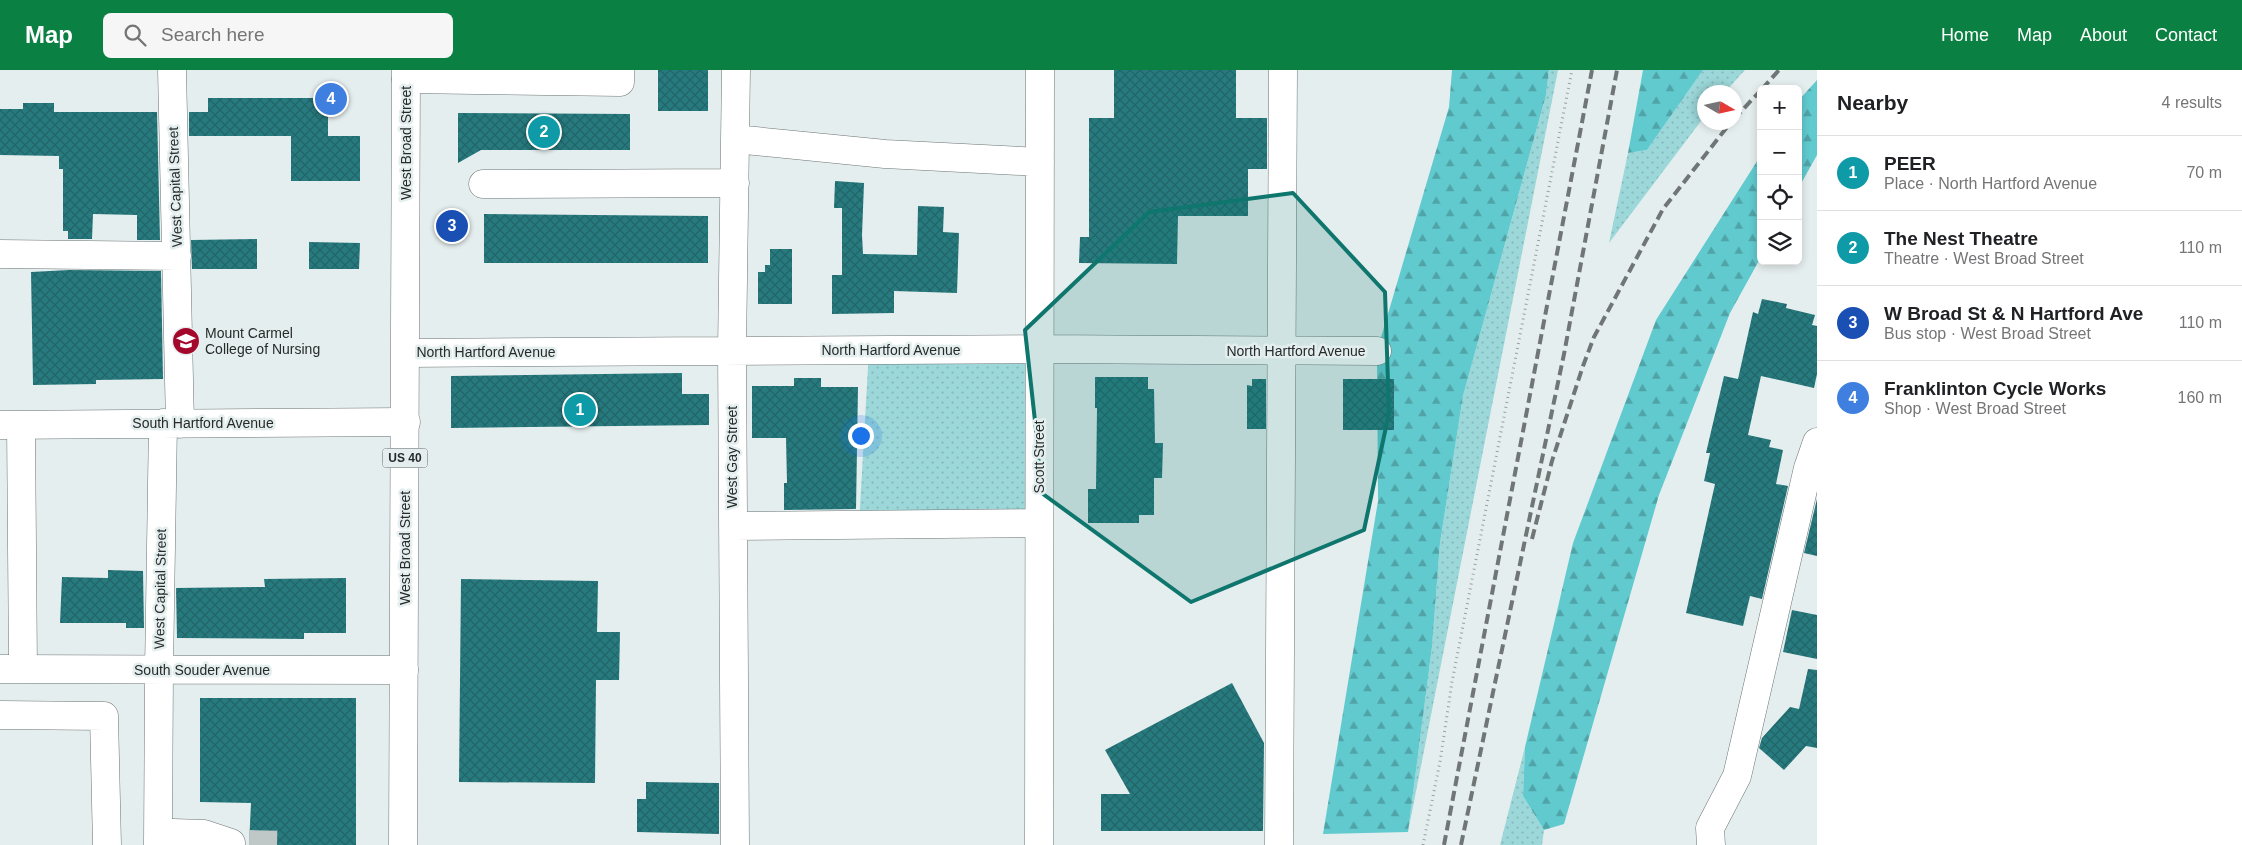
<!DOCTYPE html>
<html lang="en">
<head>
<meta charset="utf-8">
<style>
	:root { --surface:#fff; --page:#f6f6f6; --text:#202124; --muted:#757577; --line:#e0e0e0; --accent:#0b8043 }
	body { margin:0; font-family:Helvetica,sans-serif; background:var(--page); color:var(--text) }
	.controls { position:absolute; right:15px; top:15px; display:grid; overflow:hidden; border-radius:8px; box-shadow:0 2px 8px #0003 }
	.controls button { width:45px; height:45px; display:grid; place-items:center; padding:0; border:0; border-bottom:1px solid var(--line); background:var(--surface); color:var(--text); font:25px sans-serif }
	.compass { position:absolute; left:1697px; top:15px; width:45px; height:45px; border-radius:50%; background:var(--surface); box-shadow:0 2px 8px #0003; rotate:99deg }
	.you { position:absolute; left:860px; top:365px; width:18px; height:18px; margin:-12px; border:4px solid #fff; border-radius:50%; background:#1a73e8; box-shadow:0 0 0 8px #1a73e833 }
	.badge { display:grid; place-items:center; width:32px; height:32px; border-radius:50%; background:var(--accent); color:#fff; font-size:16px; font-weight:700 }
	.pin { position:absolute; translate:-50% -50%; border:2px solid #fff; box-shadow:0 1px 5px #0006 }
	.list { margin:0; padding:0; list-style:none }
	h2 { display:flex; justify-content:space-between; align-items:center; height:65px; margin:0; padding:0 20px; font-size:21px }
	h2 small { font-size:16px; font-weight:400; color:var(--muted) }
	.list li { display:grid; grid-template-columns:32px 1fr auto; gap:15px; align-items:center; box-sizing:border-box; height:75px; padding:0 20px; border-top:1px solid var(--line) }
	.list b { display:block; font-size:19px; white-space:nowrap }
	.list p { margin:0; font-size:16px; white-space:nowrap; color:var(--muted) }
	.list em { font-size:16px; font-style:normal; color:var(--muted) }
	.icon { flex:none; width:28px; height:28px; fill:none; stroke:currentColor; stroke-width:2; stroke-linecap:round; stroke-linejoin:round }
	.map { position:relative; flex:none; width:1817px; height:775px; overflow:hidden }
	header { display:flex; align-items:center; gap:30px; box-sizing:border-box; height:70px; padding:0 25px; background:var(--accent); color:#fff }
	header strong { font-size:24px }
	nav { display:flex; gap:28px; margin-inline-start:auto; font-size:18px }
	.search { width:350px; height:45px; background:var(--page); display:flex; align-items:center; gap:12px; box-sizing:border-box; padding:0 18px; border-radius:8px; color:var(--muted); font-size:19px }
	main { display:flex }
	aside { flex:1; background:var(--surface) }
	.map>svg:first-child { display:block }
	.grass { fill:url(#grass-dots) }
	.forest { fill:url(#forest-firs) }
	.building { fill:url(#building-cross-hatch) }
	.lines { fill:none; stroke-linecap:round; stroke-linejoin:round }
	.minor-tunnel { stroke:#bfc7c7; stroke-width:28; stroke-dasharray:28 14; stroke-linecap:butt }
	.minor-casing { stroke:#6c7474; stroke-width:29 }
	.major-casing { stroke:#6c7474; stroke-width:29 }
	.path { stroke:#989f9f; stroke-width:3; stroke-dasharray:1 4; stroke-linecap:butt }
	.minor { stroke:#fff; stroke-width:28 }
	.major { stroke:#fff; stroke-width:28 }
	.rail { stroke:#707676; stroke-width:4; stroke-dasharray:10 5; stroke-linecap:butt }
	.marked { fill:#0f766e; fill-opacity:0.2; stroke:#0f766e; stroke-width:4; stroke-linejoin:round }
	.labels { text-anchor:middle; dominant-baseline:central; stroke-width:5; stroke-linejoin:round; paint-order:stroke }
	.shield { fill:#e5eeee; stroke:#5f6565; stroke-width:1 }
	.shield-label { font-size:12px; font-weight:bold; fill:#262a2a }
	.street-label { font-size:14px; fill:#262a2a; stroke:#e5eeee }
	.poi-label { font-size:14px; fill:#262a2a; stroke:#e5eeee; text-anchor:start }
</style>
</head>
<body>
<header>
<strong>Map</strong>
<div class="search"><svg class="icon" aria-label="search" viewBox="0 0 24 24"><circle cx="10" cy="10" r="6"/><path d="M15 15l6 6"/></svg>Search here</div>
<nav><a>Home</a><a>Map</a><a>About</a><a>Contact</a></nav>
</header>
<main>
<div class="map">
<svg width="1817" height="775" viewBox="0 0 1817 775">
	<defs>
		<pattern id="grass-dots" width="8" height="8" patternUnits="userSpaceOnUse" patternTransform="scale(1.25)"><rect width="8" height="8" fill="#9cd7d9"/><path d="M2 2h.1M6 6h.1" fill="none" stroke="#86b9ba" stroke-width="1.8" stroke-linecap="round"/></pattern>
		<pattern id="forest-firs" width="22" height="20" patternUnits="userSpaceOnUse" patternTransform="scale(1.25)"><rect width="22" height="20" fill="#61cacf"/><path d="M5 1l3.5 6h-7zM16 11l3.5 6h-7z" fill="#50a4a8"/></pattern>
		<pattern id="building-cross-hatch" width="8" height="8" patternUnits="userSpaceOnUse" patternTransform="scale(1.25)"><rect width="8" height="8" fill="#277b7f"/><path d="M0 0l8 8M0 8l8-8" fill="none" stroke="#216568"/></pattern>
	</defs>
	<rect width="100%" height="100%" fill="#e5eeee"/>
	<path class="grass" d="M 1549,0 L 1558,0 L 1408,762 L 1432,577 L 1440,473 L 1463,326 L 1546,25 Z
		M 1703,0 L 1745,0 L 1725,22 L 1704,22 L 1704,47 L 1609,173 L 1628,83 L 1647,80 Z
		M 1039,279 L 1039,453 L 859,455 L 869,280 Z
		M 1525,677 L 1523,726 L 1544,760 L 1542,775 L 1500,775 Z"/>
	<path class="forest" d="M 1452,0 L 1549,0 L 1546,25 L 1463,326 L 1440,473 L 1432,577 L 1408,762 L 1323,764 L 1378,431 L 1377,281 L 1449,37 Z
		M 1643,0 L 1703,0 L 1647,80 L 1628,83 Z
		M 1817,10 L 1817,85 L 1798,119 L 1798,31 Z
		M 1761,85 L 1761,187 L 1730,243 L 1659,425 L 1564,754 L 1544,760 L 1523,726 L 1525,677 L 1573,473 L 1656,250 Z"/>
	<path class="building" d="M 658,0 L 708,0 L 708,41 L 658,41 Z
		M 1114,0 L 1236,0 L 1236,48 L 1267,48 L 1267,99 L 1248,99 L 1248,146 L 1178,146 L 1177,194 L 1079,193 L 1080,167 L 1089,167 L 1089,48 L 1114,48 Z
		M 208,28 L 328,28 L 328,66 L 360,66 L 360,111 L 291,111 L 291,66 L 189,66 L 189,42 L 208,42 Z
		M 23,33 L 54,33 L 54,42 L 157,42 L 160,170 L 137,170 L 137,145 L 93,144 L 92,169 L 68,169 L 68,161 L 63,161 L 63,99 L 59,99 L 59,86 L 0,85 L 0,39 L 23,39 Z
		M 458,43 L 630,44 L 630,80 L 481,80 L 458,93 Z
		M 835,111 L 864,113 L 862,165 L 863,184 L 917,185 L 918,136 L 944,137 L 943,162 L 959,163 L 957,223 L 894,221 L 894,243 L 832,244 L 832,205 L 842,205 L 842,138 L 834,138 Z
		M 484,144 L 708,146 L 708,193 L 484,193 Z
		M 257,169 L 257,199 L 192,199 L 191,170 Z
		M 309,172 L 360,173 L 359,199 L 309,199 Z
		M 770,179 L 792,179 L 792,234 L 758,234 L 758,202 L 765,202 L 765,195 L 770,195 Z
		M 69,200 L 161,201 L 163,309 L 96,310 L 96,314 L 33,315 L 31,202 Z
		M 1762,229 L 1787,234 L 1786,238 L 1815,245 L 1812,255 L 1817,256 L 1817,304 L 1814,318 L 1761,306 L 1748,365 L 1771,370 L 1769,377 L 1783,380 L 1776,414 L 1788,416 L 1762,529 L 1750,526 L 1743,556 L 1686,543 L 1715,414 L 1704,411 L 1710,383 L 1706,383 L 1724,306 L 1738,309 L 1753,242 L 1758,244 Z
		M 682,303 L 682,324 L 709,324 L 709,355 L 451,358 L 451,306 Z
		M 1095,307 L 1148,307 L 1148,319 L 1154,319 L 1155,373 L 1163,373 L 1162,408 L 1154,408 L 1154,445 L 1139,445 L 1139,453 L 1088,453 L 1088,419 L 1096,419 L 1097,338 L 1095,338 Z
		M 794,308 L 821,308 L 821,317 L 858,317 L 856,439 L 784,440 L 784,413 L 787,413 L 786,368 L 752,368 L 752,316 L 794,316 Z
		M 1252,309 L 1266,309 L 1266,359 L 1247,359 L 1247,315 L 1252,316 Z
		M 1343,309 L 1394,309 L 1394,360 L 1343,360 Z
		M 1817,429 L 1817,486 L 1804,483 Z
		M 108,500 L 143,501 L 144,558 L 126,558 L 126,553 L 60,553 L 62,507 L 108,508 Z
		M 346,508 L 346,563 L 304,563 L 304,569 L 177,568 L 176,518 L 265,517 L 264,509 Z
		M 461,509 L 598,511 L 597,562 L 620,562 L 619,610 L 596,610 L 595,713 L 459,712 Z
		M 1792,540 L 1817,545 L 1817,589 L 1783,582 Z
		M 1808,599 L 1817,600 L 1817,678 L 1806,676 L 1784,700 L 1759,678 L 1762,668 L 1790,637 L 1799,639 Z
		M 1232,613 L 1264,673 L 1263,761 L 1101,761 L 1101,724 L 1130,724 L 1105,680 Z
		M 200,628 L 356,628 L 356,775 L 249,775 L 251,733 L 200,732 Z
		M 646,712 L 719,713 L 719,764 L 637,762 L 637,729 L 646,729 Z"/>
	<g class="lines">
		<path class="minor-tunnel" d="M 249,774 L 286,775"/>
		<g class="minor-casing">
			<path id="minor" d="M 172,0 L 180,354
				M 406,9 L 620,12 L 620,0
				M 735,69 L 885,84 L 1040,92
				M 483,114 L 735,113
				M 0,184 L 177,186
				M 406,283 L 1039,279 L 1377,281
				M 0,355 L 406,352
				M 21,355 L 23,599
				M 733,456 L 1039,453
				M 0,599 L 404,600
				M 0,645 L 104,646 L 107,775
				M 158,775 L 159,600 L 163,353
				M 158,775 L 173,763 L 204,764 L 231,773 L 226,775
				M 735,775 L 732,280 L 736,0
				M 1039,775 L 1040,0
				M 1279,775 L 1283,0
				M 1711,775 L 1710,758 L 1737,706 L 1808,398 L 1817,372"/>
		</g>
		<g class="major-casing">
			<path id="major" d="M 403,775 L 406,0"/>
		</g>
		<path class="path" d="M 1423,775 L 1440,692 L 1452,612 L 1572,0"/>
		<use href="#minor" class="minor"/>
		<use href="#major" class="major"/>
		<path class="rail" d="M 1762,19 L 1779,0
			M 1734,49 L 1761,20
			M 1532,469 L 1552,391 L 1583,296 L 1594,267 L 1663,139 L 1731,52
			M 1444,775 L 1592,0
			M 1461,775 L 1564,284 L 1617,0"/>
	</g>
	<path class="marked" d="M 1293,123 L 1385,222 L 1389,343 L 1364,460 L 1191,532 L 1043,424 L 1025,260 L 1149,142 Z"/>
	<defs>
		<g id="university-disc" transform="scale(1.4375)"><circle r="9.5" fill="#a4072c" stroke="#e5eeee"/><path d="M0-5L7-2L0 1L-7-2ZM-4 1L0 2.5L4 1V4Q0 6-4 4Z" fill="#fff"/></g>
	</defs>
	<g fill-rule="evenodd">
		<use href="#university-disc" x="186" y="271"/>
	</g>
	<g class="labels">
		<rect class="shield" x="382.5" y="378.5" width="45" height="19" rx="4"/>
		<g class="shield-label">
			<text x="405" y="388">US 40</text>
		</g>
		<g class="street-label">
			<text transform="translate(406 73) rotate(-90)">West Broad Street</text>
			<text transform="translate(175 117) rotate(-92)">West Capital Street</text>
			<text x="891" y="280">North Hartford Avenue</text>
			<text x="1296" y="281">North Hartford Avenue</text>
			<text x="486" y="282">North Hartford Avenue</text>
			<text x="203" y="353">South Hartford Avenue</text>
			<text transform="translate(732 387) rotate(-90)">West Gay Street</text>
			<text transform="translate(1039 387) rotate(-90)">Scott Street</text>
			<text transform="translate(405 478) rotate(-90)">West Broad Street</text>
			<text transform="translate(160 519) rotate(-89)">West Capital Street</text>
			<text x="202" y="600">South Souder Avenue</text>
		</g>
		<g class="poi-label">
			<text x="205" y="263">Mount Carmel<tspan x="205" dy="16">College of Nursing</tspan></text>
		</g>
	</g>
</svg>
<div class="controls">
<button>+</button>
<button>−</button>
<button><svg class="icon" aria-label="locate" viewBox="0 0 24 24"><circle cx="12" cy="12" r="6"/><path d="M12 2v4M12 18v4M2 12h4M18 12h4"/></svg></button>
<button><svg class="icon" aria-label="layers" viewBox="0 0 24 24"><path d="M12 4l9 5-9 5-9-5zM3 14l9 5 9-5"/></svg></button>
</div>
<svg class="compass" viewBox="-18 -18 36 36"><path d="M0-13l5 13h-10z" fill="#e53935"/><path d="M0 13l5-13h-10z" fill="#757577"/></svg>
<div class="you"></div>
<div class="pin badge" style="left:580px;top:340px;background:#0f9aa8">1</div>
<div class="pin badge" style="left:544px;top:62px;background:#0f9aa8">2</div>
<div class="pin badge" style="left:452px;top:156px;background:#1a4fb4">3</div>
<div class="pin badge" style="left:331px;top:29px;background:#3f7fe0">4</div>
</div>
<aside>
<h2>Nearby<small>4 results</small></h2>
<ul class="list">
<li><span class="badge" style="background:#0f9aa8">1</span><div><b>PEER</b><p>Place · North Hartford Avenue</p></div><em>70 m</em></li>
<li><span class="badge" style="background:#0f9aa8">2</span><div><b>The Nest Theatre</b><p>Theatre · West Broad Street</p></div><em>110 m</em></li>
<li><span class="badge" style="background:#1a4fb4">3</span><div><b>W Broad St &amp; N Hartford Ave</b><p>Bus stop · West Broad Street</p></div><em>110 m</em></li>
<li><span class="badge" style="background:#3f7fe0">4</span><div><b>Franklinton Cycle Works</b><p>Shop · West Broad Street</p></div><em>160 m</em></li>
</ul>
</aside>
</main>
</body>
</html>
